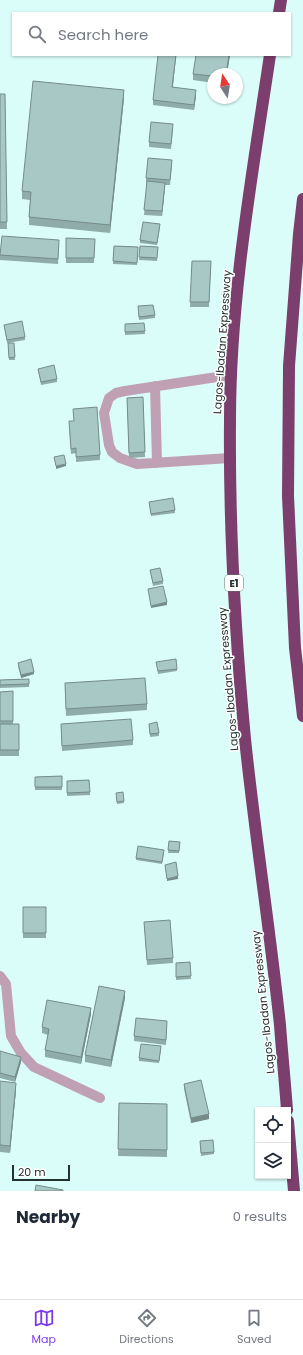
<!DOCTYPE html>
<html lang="en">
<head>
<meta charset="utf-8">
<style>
	:root { --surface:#fff; --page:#f6f6f7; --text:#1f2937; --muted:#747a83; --line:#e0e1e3; --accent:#7c3aed }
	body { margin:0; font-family:Poppins,sans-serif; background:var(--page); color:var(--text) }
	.controls { position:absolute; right:12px; bottom:12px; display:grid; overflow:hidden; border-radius:0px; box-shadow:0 1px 3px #0004 }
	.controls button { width:36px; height:36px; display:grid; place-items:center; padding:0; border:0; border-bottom:1px solid var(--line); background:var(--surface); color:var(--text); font:20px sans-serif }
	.compass { position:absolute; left:207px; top:68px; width:36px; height:36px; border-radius:50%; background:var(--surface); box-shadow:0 1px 3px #0004; rotate:348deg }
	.scale { position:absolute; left:12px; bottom:10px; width:58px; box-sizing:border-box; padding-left:4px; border:2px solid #23312f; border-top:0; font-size:11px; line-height:14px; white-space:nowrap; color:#23312f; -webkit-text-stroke:3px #fff; paint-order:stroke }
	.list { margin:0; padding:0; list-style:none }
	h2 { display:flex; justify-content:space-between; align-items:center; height:52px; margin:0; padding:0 16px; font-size:17px }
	h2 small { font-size:13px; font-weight:400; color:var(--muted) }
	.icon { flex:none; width:22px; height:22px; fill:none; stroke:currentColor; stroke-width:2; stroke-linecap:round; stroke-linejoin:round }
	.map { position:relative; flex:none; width:303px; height:1191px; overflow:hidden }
	.search { position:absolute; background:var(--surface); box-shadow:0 1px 3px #0004; left:12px; right:12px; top:12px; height:44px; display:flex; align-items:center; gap:10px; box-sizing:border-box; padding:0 14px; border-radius:0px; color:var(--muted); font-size:15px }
	.sheet { height:108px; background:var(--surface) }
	nav { display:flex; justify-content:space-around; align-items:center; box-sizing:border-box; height:56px; border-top:1px solid var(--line); background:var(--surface); font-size:11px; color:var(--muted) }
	nav a { display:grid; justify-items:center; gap:2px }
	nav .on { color:var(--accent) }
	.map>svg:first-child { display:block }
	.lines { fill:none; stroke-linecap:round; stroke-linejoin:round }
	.service { stroke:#bfa0b5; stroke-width:10 }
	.minor { stroke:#bfa0b5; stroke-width:10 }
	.motorway { stroke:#7b3e6d; stroke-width:12 }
	.wall { fill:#90aca9 }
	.shaded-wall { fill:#758c89 }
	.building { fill:#a7c8c4; stroke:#758c89 }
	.labels { text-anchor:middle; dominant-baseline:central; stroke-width:3; stroke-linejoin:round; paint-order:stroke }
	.shield { fill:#fff; stroke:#656f6d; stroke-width:1 }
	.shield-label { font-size:10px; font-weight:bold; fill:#23312f }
	.street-label { font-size:11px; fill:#23312f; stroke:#fff }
</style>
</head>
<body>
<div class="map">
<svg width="303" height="1191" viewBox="0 0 303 1191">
	<rect width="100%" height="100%" fill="#dbfdf9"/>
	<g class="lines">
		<path class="service" d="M 155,386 L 157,463
			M 230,458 L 137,464 L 120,458 L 112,452 L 109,445 L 104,413 L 109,398 L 116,393 L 125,391 L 230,375"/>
		<path class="minor" d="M 0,976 L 6,984 L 11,1036 L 21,1053 L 34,1067 L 100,1098"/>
		<path class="motorway" d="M 279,13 L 281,0
			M 270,55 C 252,176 230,298 230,420 C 229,527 235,633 245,739 C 255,835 270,930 280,1025 C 282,1053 285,1082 287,1110
			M 303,199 L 299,234 L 289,366 L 288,496 L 295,648 L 303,716
			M 288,1121 L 294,1191"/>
	</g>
	<path class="wall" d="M 176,55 L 173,87 L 196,95 L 194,110 L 153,105 L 153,100 Z
		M 230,55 L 227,74 L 213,74 L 213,83 L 193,80 L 193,74 Z
		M 0,94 L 5,94 L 7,229 L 0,229 Z
		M 124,98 L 110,233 L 29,225 L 29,217 L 30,200 L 22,199 L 22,191 Z
		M 173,129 L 171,149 L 149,147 L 149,142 Z
		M 172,165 L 170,185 L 165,185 L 162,216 L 144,215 L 147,183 L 146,183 L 146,178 Z
		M 160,227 L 157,245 L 140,243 L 140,240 Z
		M 66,238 L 95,239 L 94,263 L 66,263 Z
		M 59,245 L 58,264 L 0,260 L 0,255 Z
		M 114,246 L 138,247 L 137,265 L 113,264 Z
		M 140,246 L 158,247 L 157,261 L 139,260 Z
		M 192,261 L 211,261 L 209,307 L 190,307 Z
		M 138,309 L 155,315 L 155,318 L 139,320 Z
		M 144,323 L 145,334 L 125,335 L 125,324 Z
		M 4,325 L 25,337 L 25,340 L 7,343 Z
		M 8,343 L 14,343 L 15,360 L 9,360 Z
		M 38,369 L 57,379 L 57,382 L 41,385 Z
		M 143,397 L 145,457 L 129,458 L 127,398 Z
		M 69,426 L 100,455 L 100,460 L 76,462 L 76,453 L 71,454 Z
		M 149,502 L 175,510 L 175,513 L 151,516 Z
		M 150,570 L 163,581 L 163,584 L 153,586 Z
		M 156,662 L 177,669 L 177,671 L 158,674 Z
		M 18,663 L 34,674 L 21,678 L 18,666 Z
		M 29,679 L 29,687 L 0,688 L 0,680 Z
		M 65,683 L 147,704 L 147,710 L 66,716 Z
		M 13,691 L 13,724 L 19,724 L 19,756 L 0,756 L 0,692 Z
		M 61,724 L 133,740 L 133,745 L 62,751 Z
		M 149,724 L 159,733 L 159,736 L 150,737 Z
		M 62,776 L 62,790 L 35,790 L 35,777 Z
		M 89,780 L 90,795 L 67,796 L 67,781 Z
		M 116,793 L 124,801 L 124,803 L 117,804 Z
		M 169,841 L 180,842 L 179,853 L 168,853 Z
		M 164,853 L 162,864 L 136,860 L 136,858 Z
		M 23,907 L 46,907 L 46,938 L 23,938 Z
		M 144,922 L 173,958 L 173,963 L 147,965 Z
		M 190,962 L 191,979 L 176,980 L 176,963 Z
		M 125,998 L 111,1067 L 85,1062 L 85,1055 Z
		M 91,1014 L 81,1064 L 45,1057 L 45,1050 L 48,1035 L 42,1033 L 42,1027 Z
		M 167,1026 L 166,1045 L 134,1041 L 134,1036 Z
		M 161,1049 L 159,1063 L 139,1061 L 139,1058 Z
		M 0,1051 L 21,1062 L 15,1082 L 0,1078 Z
		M 0,1081 L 16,1090 L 10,1153 L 0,1152 Z
		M 184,1084 L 209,1119 L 191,1123 L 184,1089 Z
		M 119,1103 L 167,1104 L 167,1157 L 118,1156 Z
		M 200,1141 L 214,1152 L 214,1154 L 201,1156 Z"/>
	<path class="shaded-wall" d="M 176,55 L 176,57 L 172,92 L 172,87 Z
		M 229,55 L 230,55 L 227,74 L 226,74 Z
		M 124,90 L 124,98 L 110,233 L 110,225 Z
		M 196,90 L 196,95 L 194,110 L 194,105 Z
		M 165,183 L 165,188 L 162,216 L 162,211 Z
		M 66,464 L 66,466 L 56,469 L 56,466 Z
		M 167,602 L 167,605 L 151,608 L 151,606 Z
		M 34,672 L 34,674 L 21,678 L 21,675 Z
		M 178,876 L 178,879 L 167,881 L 167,879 Z
		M 125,991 L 125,998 L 111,1067 L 111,1060 Z
		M 91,1008 L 91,1014 L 81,1064 L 81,1057 Z
		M 21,1057 L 21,1062 L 15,1082 L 15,1077 Z
		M 16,1083 L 16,1090 L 10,1153 L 10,1146 Z
		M 209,1114 L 209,1119 L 191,1123 L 191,1118 Z"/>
	<path class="building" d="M 158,55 L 176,55 L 172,87 L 196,90 L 194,105 L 153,100 Z
		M 196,55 L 229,55 L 226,74 L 213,74 L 213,76 L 193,74 Z
		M 33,81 L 124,90 L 110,225 L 29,217 L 31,192 L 22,191 Z
		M 0,94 L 5,94 L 7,222 L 0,222 Z
		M 151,122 L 173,124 L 171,144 L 149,142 Z
		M 148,158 L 172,160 L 170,180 L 146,178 Z
		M 147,181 L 165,183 L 162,211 L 144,210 Z
		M 143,222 L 160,224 L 157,243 L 140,240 Z
		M 2,236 L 59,240 L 58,259 L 0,255 Z
		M 66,238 L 95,239 L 94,258 L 66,258 Z
		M 114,246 L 138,247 L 137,263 L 113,261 Z
		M 140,246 L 158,247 L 157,258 L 139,257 Z
		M 192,261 L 211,261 L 209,302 L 190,302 Z
		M 153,305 L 155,315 L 139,317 L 138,306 Z
		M 22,321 L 25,337 L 7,340 L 4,325 Z
		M 144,323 L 145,331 L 125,332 L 125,324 Z
		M 8,343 L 14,343 L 15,357 L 9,358 Z
		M 54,365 L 57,379 L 41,382 L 38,369 Z
		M 143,397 L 145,452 L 129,453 L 127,398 Z
		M 97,407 L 100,455 L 76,457 L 76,448 L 71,449 L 69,421 L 74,421 L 73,409 Z
		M 64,455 L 66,464 L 56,466 L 54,457 Z
		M 173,498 L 175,510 L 151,514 L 149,502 Z
		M 160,568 L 163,581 L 153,583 L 150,570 Z
		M 163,586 L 167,602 L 151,606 L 148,589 Z
		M 31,659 L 34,672 L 21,675 L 18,663 Z
		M 176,659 L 177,669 L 158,671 L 156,662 Z
		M 145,678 L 147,704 L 66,709 L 65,683 Z
		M 29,679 L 29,684 L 0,685 L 0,680 Z
		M 13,691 L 13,721 L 0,721 L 0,692 Z
		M 131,719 L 133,740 L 62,746 L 61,724 Z
		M 157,722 L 159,733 L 150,734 L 149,724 Z
		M 0,724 L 19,724 L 19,750 L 0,750 Z
		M 62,776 L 62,787 L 35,787 L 35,777 Z
		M 89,780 L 90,792 L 67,793 L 67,781 Z
		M 123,792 L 124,801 L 117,802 L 116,793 Z
		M 169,841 L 180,842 L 179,851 L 168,850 Z
		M 138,846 L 164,850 L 162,862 L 136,858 Z
		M 176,862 L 178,876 L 167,879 L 165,865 Z
		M 23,907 L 46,907 L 46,933 L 23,933 Z
		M 170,920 L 173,958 L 147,960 L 144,922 Z
		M 190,962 L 191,976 L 176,977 L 176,963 Z
		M 99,986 L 125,991 L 111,1060 L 85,1055 Z
		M 47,1000 L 91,1008 L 81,1057 L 45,1050 L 49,1029 L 42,1027 Z
		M 136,1018 L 167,1021 L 166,1040 L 134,1036 Z
		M 141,1044 L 161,1046 L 159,1061 L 139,1058 Z
		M 0,1051 L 21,1057 L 15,1077 L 0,1073 Z
		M 201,1080 L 209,1114 L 191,1118 L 184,1084 Z
		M 0,1081 L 16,1083 L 10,1146 L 0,1145 Z
		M 119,1103 L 167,1104 L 167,1150 L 118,1149 Z
		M 213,1140 L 214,1152 L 201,1153 L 200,1141 Z
		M 36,1185 L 63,1190 L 63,1191 L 35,1191 Z"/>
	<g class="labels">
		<rect class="shield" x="225" y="575" width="18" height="16" rx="3"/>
		<g class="shield-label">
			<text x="234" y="583">E1</text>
		</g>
		<g class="street-label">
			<text transform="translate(222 342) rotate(-86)">Lagos-Ibadan Expressway</text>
			<text transform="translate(228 679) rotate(-95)">Lagos-Ibadan Expressway</text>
			<text transform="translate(263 1002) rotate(-96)">Lagos-Ibadan Expressway</text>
		</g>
	</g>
</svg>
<div class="controls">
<button><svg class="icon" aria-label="locate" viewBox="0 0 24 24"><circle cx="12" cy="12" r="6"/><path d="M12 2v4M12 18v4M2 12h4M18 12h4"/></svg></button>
<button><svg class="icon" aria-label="layers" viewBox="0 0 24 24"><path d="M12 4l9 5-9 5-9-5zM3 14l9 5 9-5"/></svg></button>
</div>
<svg class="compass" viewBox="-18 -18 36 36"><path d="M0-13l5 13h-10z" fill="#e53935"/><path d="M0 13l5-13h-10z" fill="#747a83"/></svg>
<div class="scale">20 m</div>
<div class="search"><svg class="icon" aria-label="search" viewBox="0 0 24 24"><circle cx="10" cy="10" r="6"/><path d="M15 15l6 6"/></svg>Search here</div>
</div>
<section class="sheet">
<h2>Nearby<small>0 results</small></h2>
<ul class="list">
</ul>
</section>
<nav>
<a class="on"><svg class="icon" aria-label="map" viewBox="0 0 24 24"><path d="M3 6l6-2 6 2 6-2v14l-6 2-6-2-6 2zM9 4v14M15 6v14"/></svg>Map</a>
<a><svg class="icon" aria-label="directions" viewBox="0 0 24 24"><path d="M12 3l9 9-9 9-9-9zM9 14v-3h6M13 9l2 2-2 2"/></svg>Directions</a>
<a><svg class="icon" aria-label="saved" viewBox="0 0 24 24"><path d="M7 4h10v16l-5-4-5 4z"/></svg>Saved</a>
</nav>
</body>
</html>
